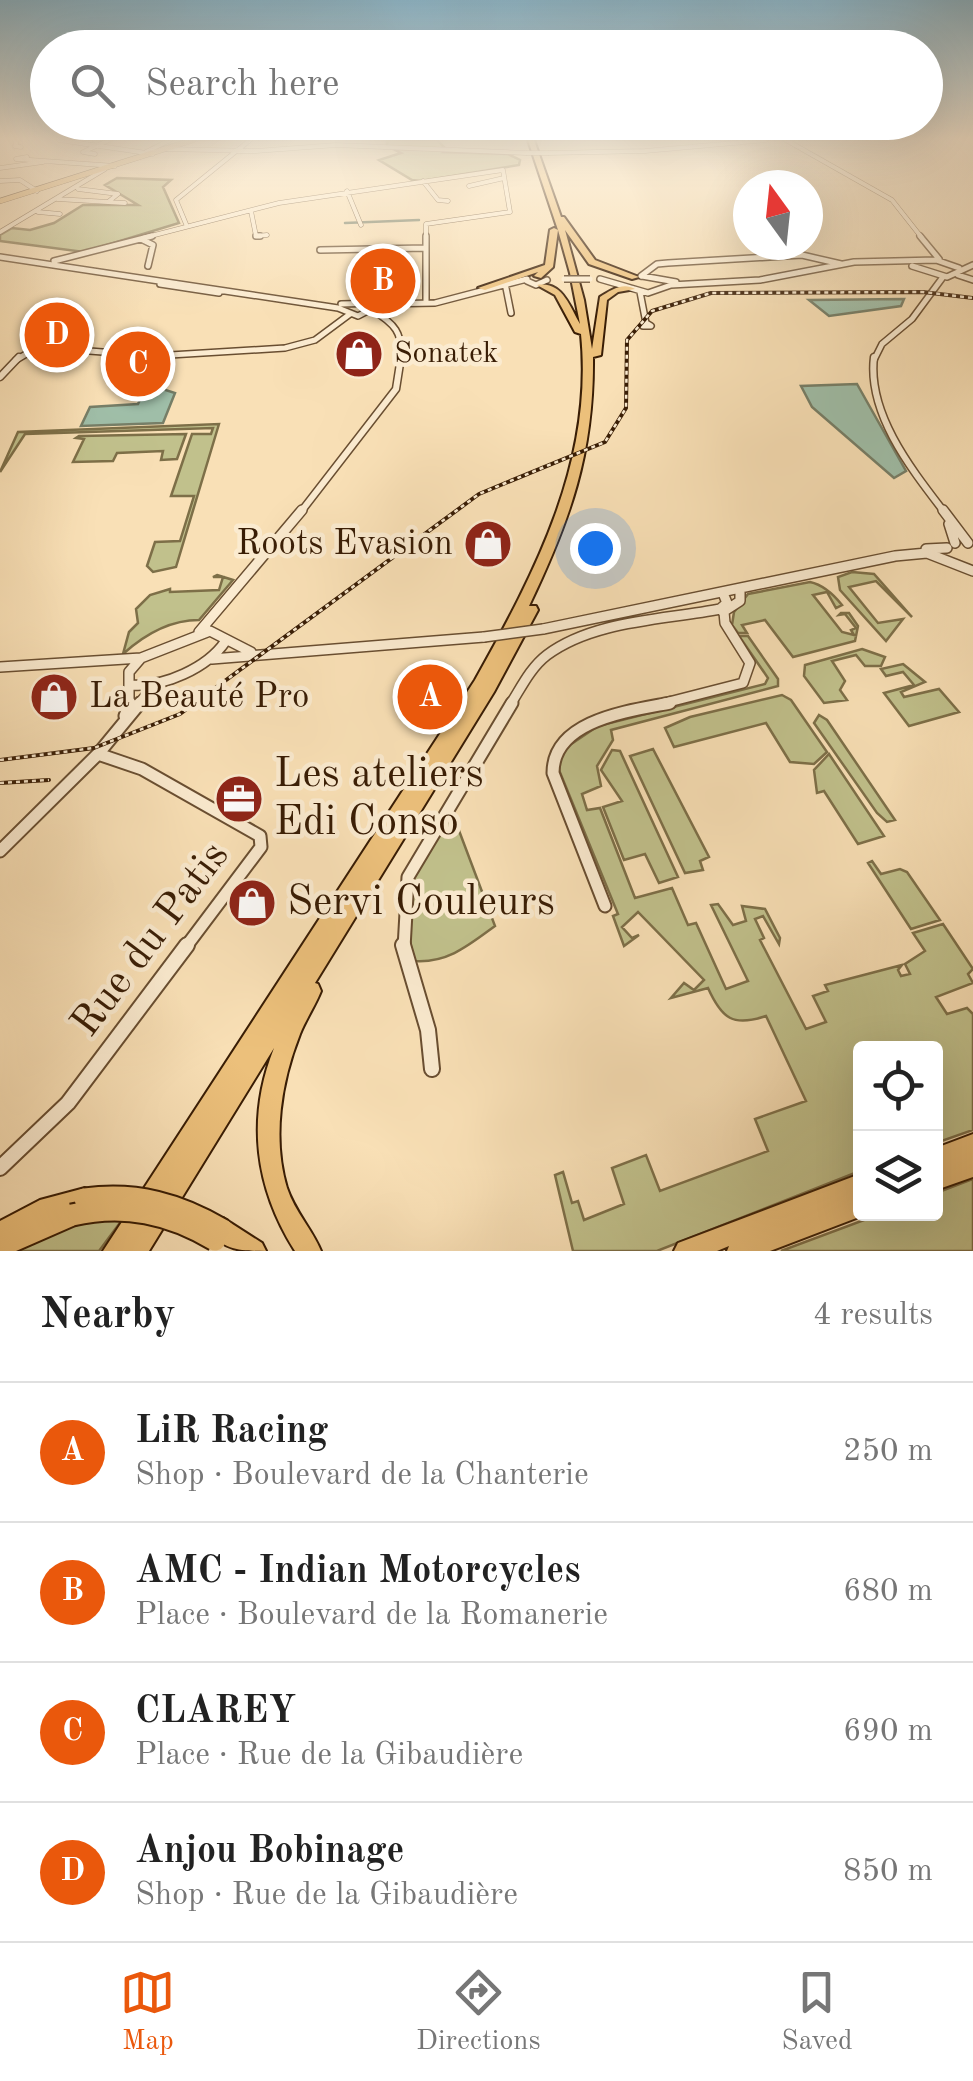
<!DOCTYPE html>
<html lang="en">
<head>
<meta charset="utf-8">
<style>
	:root { --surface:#fff; --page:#f6f6f6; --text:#222; --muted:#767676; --line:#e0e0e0; --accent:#ea580c }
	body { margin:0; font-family:"Old Standard TT",serif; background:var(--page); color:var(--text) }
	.controls { position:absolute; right:30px; bottom:30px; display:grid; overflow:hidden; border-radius:10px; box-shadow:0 10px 40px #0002 }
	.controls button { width:90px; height:90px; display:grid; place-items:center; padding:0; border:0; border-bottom:2px solid var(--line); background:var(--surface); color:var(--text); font:50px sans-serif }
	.compass { position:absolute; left:733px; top:170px; width:90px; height:90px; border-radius:50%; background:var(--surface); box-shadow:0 10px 40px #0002; rotate:345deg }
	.you { position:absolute; left:595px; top:548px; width:35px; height:35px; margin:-25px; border:8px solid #fff; border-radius:50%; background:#1a73e8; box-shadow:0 0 0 15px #1a73e833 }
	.badge { display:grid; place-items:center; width:65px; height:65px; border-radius:50%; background:var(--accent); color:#fff; font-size:32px; font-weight:700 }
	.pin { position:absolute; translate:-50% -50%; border:5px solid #fff; box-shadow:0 2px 10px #0006 }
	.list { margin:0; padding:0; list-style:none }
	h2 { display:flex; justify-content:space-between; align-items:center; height:130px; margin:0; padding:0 40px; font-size:42px }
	h2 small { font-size:32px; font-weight:400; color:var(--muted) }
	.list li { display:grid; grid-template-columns:65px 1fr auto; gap:30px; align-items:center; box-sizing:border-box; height:140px; padding:0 40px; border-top:2px solid var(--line) }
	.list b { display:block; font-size:38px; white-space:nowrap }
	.list p { margin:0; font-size:32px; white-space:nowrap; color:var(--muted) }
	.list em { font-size:32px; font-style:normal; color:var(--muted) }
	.icon { flex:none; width:55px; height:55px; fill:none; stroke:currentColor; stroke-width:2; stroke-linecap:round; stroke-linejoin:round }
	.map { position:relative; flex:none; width:973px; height:1251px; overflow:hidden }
	.search { position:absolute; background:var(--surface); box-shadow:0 10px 40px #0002; left:30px; right:30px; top:30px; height:110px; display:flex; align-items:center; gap:25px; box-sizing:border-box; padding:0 35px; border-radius:55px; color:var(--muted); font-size:38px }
	.sheet { height:690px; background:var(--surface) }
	nav { display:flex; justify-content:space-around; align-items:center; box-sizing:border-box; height:140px; border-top:2px solid var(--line); background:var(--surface); font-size:28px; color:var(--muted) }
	nav a { display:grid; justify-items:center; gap:5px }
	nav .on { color:var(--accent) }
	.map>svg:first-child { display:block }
	.green { fill:#c1c18c; stroke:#7d6f48; stroke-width:2.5 }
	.water { fill:#9fbea8; stroke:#767e67; stroke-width:2.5 }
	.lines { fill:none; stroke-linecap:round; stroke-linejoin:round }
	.stream { stroke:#767e67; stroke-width:2.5 }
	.minor-far5-casing { stroke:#694e31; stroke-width:5 }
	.minor-far4-casing { stroke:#694e31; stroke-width:8 }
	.minor-far3-casing { stroke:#694e31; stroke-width:9 }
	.minor-far2-casing { stroke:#694e31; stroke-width:12 }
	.minor-far1-casing { stroke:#694e31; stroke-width:15 }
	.minor-casing { stroke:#694e31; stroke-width:18 }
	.major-casing { stroke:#391d05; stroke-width:6 }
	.highway-casing { stroke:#391d05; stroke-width:4 }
	.minor-far5 { stroke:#fbebd0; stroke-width:4 }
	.minor-far4 { stroke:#fbebd0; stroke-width:5 }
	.minor-far3 { stroke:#fbebd0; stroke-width:6 }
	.minor-far2 { stroke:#fbebd0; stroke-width:9 }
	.minor-far1 { stroke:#fbebd0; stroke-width:11 }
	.minor { stroke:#fbebd0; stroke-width:14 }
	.major { stroke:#ecc07b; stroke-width:5 }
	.highway { fill:#ecc07b; fill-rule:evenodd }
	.rail-casing { stroke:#391d05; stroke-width:4 }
	.rail { stroke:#fbebd0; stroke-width:2.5; stroke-dasharray:4; stroke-linecap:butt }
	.minor-bridge-far2-casing { stroke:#694e31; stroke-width:5; stroke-linecap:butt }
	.minor-bridge-far1-casing { stroke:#694e31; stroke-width:8; stroke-linecap:butt }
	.minor-bridge-casing { stroke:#694e31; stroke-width:12; stroke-linecap:butt }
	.highway-bridge-casing { stroke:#391d05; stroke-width:25; stroke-linecap:butt }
	.minor-bridge-far2 { stroke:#fbebd0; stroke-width:4 }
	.minor-bridge-far1 { stroke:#fbebd0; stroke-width:5 }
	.minor-bridge { stroke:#fbebd0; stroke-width:9 }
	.highway-bridge { stroke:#ecc07b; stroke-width:21 }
	.labels { text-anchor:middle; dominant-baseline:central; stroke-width:9; stroke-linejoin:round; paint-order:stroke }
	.far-poi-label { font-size:30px; fill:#391d05; stroke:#fbebd0; text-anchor:start }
	.poi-label { font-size:35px; fill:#391d05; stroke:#fbebd0; text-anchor:end }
	.near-poi-label { font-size:42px; fill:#391d05; stroke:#fbebd0; text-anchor:start }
	.near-street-label { font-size:42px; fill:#391d05; stroke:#fbebd0 }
</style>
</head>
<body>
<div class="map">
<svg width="973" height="1251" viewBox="0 0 973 1251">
	<rect width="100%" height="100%" fill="#f9e0b6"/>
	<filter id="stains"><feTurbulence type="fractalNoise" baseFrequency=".002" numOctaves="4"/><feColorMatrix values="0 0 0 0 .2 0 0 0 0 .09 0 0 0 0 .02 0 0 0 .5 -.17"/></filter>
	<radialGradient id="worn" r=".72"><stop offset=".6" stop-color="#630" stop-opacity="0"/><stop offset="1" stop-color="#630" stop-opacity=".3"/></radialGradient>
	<path class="green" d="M 387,140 L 437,140 L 447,150 L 444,152 L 508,154 L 520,160 L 519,165 L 422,181 L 412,180 L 379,160 L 401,153 L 393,149 L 423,150 L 387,146 Z
		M 117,178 L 171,180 L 163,187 L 179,223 L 84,252 L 0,241 L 0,235 L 12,228 L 30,230 L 54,223 L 83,205 L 138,205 L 105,185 Z
		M 219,424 L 176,567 L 153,572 L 147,566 L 155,542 L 180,541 L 194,496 L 171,496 L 192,434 L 211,434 L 213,428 L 25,434 L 0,472 L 18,432 Z
		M 186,434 L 177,459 L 161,460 L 163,451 L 117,453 L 113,461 L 73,462 L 84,439 L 76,438 L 79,436 Z
		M 852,572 L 874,574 L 912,617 L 876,581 L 849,587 L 878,623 L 903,619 L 886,641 L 840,590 L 838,577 Z
		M 217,575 L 233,580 L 199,620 C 169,620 144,635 123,654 L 129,632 L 138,623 L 136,609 L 150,595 L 170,589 L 170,592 L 219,590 L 223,577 L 213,577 Z
		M 810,582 C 824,585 834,595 842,605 L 836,608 L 827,592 L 813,595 L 842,632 L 854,635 L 851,630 L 856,628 L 845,614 L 839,615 L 841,613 L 849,613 L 858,626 L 855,641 L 793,657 L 765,620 L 742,625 L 747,633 L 738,633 L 732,625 L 734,612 L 748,594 Z
		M 739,636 L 748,636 L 778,679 L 778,686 L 611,730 L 613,740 L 597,766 L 601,786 L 582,794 L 587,810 L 600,808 L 635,898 L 672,888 L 688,925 L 696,923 L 726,989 L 748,981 L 711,905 L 718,904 L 733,925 L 746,921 L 742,906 L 765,909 L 780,938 L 779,944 L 763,916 L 755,919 L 764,938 L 760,940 L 806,1029 L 826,1022 L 813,996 L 828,991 L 825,985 L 902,965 L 898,970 L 901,976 L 910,974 L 905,964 L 925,951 L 913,933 L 943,924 L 973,969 L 968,974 L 973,983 L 936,997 L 947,1014 L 967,1008 L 973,1014 L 973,1130 L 936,1143 L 936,1048 L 860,1048 L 860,1171 L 657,1251 L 573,1251 L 555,1175 L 563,1172 L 572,1203 L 578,1201 L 584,1220 L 624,1204 L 612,1168 L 646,1155 L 660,1191 L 768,1151 L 755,1119 L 806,1101 L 766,1016 C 733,1027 722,1019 708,988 L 671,998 L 684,983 L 694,990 L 704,980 L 638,912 L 622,927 L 632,938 L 639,935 L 624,946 L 613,916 L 618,914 L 559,770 L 561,751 L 598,726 L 765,684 L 768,678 Z
		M 862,649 L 885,657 L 881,666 L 865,666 L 856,655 L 832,661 L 845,681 L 840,690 L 847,700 L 824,703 L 804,676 L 805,665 Z
		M 903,664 L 925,682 L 901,692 L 904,697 L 939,689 L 959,712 L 909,726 L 884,693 L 914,685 L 903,672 L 886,676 L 881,669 Z
		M 782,695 L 791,700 L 827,752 L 814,764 L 790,762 L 766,723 L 674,747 L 665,728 L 690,717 Z
		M 819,715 L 827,720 L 895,820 L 887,822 L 877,813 L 814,723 Z
		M 653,749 L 709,857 L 700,861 L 703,870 L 685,873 L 630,756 Z
		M 612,750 L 620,751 L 678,877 L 659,883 L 645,854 L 624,860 L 603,807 L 622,801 L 601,770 Z
		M 829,754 L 884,836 L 858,844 L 824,791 L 817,793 L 814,770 Z
		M 452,812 L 495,926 C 469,945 448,963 415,961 C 393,890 416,871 452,812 Z
		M 872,861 L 881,874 L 900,869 L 907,872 L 940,920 L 911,929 L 868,863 Z
		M 973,1179 L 973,1251 L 781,1251 L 880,1214 L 936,1214 L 936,1193 Z
		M 125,1216 L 99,1251 L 8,1251 L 76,1221 Z"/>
	<path class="water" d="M 904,299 L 901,306 L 829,316 L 809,300 Z
		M 147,384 L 175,393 L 163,423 L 81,426 L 90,407 L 138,404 Z
		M 857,384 L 906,471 L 894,478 L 812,407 L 801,386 Z"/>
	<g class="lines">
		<path class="stream" d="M 345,223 L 419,220"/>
		<g class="minor-far5-casing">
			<path id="minor-far5" d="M 17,140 L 15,146 L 21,147
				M 59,140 L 153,154
				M 786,140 L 892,200 L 922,238
				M 164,149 L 256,151 L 336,145 L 526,153
				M 146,152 L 170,140
				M 549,153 L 645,151 L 766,140
				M 95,154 L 83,152 L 109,140
				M 27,157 L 16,159 L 115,166
				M 0,168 L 43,162
				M 0,181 L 20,180 L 37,191
				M 423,181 L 438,200 L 448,201
				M 469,186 L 504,178
				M 347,191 L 361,225
				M 57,199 L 108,202 L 118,194 L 78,189
				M 108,202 L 125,203
				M 251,211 L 256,236 L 267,235
				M 38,212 L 60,214
				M 186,224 L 176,200 L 250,140
				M 0,232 L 105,169
				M 143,238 L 279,203 L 503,170 L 510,212 L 426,224 L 426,238"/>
		</g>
		<g class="minor-far4-casing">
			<path id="minor-far4" d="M 256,236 L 260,236
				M 426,236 L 426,302
				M 920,236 L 939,259
				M 141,239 L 153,245 L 148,266
				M 320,250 L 426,248
				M 0,257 L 338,308 L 358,316 L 381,304 L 435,303 L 527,279
				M 54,261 L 152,236
				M 912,266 L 947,277 L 973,265
				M 958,275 L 973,280
				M 641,276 L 657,264 L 668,263 L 802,255 L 841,264
				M 642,276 L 676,282
				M 600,279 L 648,293 L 671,285 L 760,280 L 854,262 L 936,260 L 959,268
				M 527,281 L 536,285 L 547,280
				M 505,283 L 511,313
				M 160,284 L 219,293
				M 640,292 L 646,323
				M 341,304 L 380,303
				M 372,310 C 394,323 404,333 400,360
				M 646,323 L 651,326 L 643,326 Z
				M 16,360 L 38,347 L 154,356 L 285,348 L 315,340 L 350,314
				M 874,360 L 882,344 L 912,319 L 943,277"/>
		</g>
		<g class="minor-far3-casing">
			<path id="minor-far3" d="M 874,357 C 867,414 912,470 945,513
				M 0,377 L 19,357
				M 300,513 L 396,389 L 401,357"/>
		</g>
		<g class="minor-far2-casing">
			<path id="minor-far2" d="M 943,510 L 968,543
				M 949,524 L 955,543
				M 926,549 L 947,548
				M 723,612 L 740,601 L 740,589
				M 543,629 L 895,556 L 927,553 L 973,571
				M 199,632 L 302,510
				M 212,659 L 484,637
				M 0,667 L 141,658
				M 133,685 C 164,687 207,668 225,642
				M 129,705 L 129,672 L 141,658 L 210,631 L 251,652
				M 138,705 L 153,687
				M 510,705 C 521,688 530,668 547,655 C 594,620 665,620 720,609 L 727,603 L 723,593
				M 657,705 L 743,683 L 750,663 L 725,623 L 724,612"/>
		</g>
		<g class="minor-far1-casing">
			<path id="minor-far1" d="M 125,716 L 130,703
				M 98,754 L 142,769 L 260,836 L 261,847 L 185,948
				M 0,851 L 98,754 L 140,703
				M 605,906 L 553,773 C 553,720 629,711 670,703
				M 404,948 L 408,877 L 512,703"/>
		</g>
		<g class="minor-casing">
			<path id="minor" d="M 403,945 L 428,1030 L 432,1069
				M 0,1168 L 68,1103 L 187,945"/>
		</g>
		<g class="major-casing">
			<path id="major" d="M 0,201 L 193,140"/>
		</g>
		<g class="highway-casing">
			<path id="highway" d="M 528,140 L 534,140 L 561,217 L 564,217 L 595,260 L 639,277 L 632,279 L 589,264 L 565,230 L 584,300 L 592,349 L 600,297 C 611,290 623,282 635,289 L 618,292 L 607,300 L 601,355 L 593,357 C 594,454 570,520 529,606 L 536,606 L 538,610 L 494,692 L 315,983 L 318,984 L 321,991 C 315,1006 306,1019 300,1034 C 281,1082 272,1138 287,1188 C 295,1212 312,1229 321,1251 L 295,1251 C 255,1188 246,1119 274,1048 L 149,1251 L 103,1251 L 475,680 C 535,573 594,461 581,334 L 575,332 L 555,295 L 537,285 C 562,281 569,305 580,324 L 570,273 L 558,230 L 553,267 L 541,278 L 534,276 L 538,272 L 485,290 L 478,288 L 545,265 L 550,230 L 554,228 L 558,230 Z
				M 973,1134 L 973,1177 L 936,1190 L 936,1148 Z
				M 860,1174 L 860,1214 L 867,1214 L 770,1251 L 727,1251 L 729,1246 L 717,1251 L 674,1251 L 678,1243 Z
				M 85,1188 L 93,1191 L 96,1199 L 93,1207 L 82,1211 L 84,1215 L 80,1223 L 16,1251 L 0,1251 L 0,1221 L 40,1200 Z
				M 223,1218 L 262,1243 L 266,1251 C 244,1251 221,1251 211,1230 L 215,1222 Z"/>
		</g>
		<use href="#minor-far5" class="minor-far5"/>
		<use href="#minor-far4" class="minor-far4"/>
		<use href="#minor-far3" class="minor-far3"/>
		<use href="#minor-far2" class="minor-far2"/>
		<use href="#minor-far1" class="minor-far1"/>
		<use href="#minor" class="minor"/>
		<use href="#major" class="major"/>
		<use href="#highway" class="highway"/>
		<g class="rail-casing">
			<path id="rail" d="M 0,760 L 94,748 L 180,714 L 479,494 L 605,442 L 626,408 L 627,340 L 652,311 L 711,293 L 923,292 L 973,298
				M 0,783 L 49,780"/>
		</g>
		<use href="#rail" class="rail"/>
		<g class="minor-bridge-far2-casing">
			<path id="minor-bridge-far2" d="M 526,153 L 549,153"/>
		</g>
		<g class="minor-bridge-far1-casing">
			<path id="minor-bridge-far1" d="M 564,279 L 590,279"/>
		</g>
		<g class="minor-bridge-casing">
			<path id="minor-bridge" d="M 484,637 L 543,629"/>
		</g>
		<g class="highway-bridge-casing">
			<path id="highway-bridge" d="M 85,1199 C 136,1192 179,1204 223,1230
				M 72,1215 C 124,1203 170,1213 215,1240"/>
		</g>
		<use href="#minor-bridge-far2" class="minor-bridge-far2"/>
		<use href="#minor-bridge-far1" class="minor-bridge-far1"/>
		<use href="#minor-bridge" class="minor-bridge"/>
		<use href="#highway-bridge" class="highway-bridge"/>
	</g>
	<linearGradient id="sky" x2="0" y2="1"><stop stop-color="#8bb8ce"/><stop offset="0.44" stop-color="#fcf1de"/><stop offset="1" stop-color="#fcf1de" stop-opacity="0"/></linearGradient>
	<rect width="973" height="315" fill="url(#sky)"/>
	<defs>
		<g id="shop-disc" transform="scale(2.5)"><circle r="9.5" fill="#8f2418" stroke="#fbebd0"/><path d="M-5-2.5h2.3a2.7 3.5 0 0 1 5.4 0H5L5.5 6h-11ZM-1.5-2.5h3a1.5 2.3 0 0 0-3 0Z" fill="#fff"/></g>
		<g id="office-disc" transform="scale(2.5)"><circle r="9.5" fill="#8f2418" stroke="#fbebd0"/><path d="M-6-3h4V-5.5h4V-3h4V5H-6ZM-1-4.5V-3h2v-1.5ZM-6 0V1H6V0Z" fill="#fff"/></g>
	</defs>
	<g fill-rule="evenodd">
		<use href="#shop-disc" x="359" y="354"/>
		<use href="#shop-disc" x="488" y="544"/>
		<use href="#shop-disc" x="54" y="697"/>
		<use href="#office-disc" x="239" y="799"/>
		<use href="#shop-disc" x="252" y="903"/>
	</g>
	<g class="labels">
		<g class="far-poi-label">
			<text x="394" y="354">Sonatek</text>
		</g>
		<g class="poi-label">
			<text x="453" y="544">Roots Evasion</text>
			<text x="89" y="697" text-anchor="start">La Beauté Pro</text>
		</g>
		<g class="near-poi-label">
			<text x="274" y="775">Les ateliers<tspan x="274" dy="48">Edi Conso</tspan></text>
			<text x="287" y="903">Servi Couleurs</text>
		</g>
		<g class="near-street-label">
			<text transform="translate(151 940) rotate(-53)">Rue du Patis</text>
		</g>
	</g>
	<rect width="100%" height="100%" filter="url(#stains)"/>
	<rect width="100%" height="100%" fill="url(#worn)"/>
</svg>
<div class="controls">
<button><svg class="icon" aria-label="locate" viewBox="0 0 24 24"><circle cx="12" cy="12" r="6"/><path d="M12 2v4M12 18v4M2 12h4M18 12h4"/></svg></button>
<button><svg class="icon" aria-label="layers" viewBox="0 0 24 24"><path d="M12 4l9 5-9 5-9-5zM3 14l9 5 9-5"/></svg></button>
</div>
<svg class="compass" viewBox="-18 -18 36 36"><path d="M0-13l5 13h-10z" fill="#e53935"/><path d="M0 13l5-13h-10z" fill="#767676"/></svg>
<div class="you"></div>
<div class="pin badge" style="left:430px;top:697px">A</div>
<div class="pin badge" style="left:383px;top:281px">B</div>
<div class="pin badge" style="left:138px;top:364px">C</div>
<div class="pin badge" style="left:57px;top:335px">D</div>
<div class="search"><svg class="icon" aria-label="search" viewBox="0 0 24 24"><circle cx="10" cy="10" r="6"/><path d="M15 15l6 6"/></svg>Search here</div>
</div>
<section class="sheet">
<h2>Nearby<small>4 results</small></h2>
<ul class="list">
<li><span class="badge">A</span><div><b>LiR Racing</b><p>Shop · Boulevard de la Chanterie</p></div><em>250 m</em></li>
<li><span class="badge">B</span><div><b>AMC - Indian Motorcycles</b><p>Place · Boulevard de la Romanerie</p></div><em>680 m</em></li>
<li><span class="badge">C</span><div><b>CLAREY</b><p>Place · Rue de la Gibaudière</p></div><em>690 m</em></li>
<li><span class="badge">D</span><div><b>Anjou Bobinage</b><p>Shop · Rue de la Gibaudière</p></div><em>850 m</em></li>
</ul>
</section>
<nav>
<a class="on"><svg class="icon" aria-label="map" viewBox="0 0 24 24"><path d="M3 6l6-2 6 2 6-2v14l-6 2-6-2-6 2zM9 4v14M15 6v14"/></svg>Map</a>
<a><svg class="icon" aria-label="directions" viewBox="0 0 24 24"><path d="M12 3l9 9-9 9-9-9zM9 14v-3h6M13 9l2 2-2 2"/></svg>Directions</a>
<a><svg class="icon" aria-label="saved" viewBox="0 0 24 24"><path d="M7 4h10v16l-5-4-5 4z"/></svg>Saved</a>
</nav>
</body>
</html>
